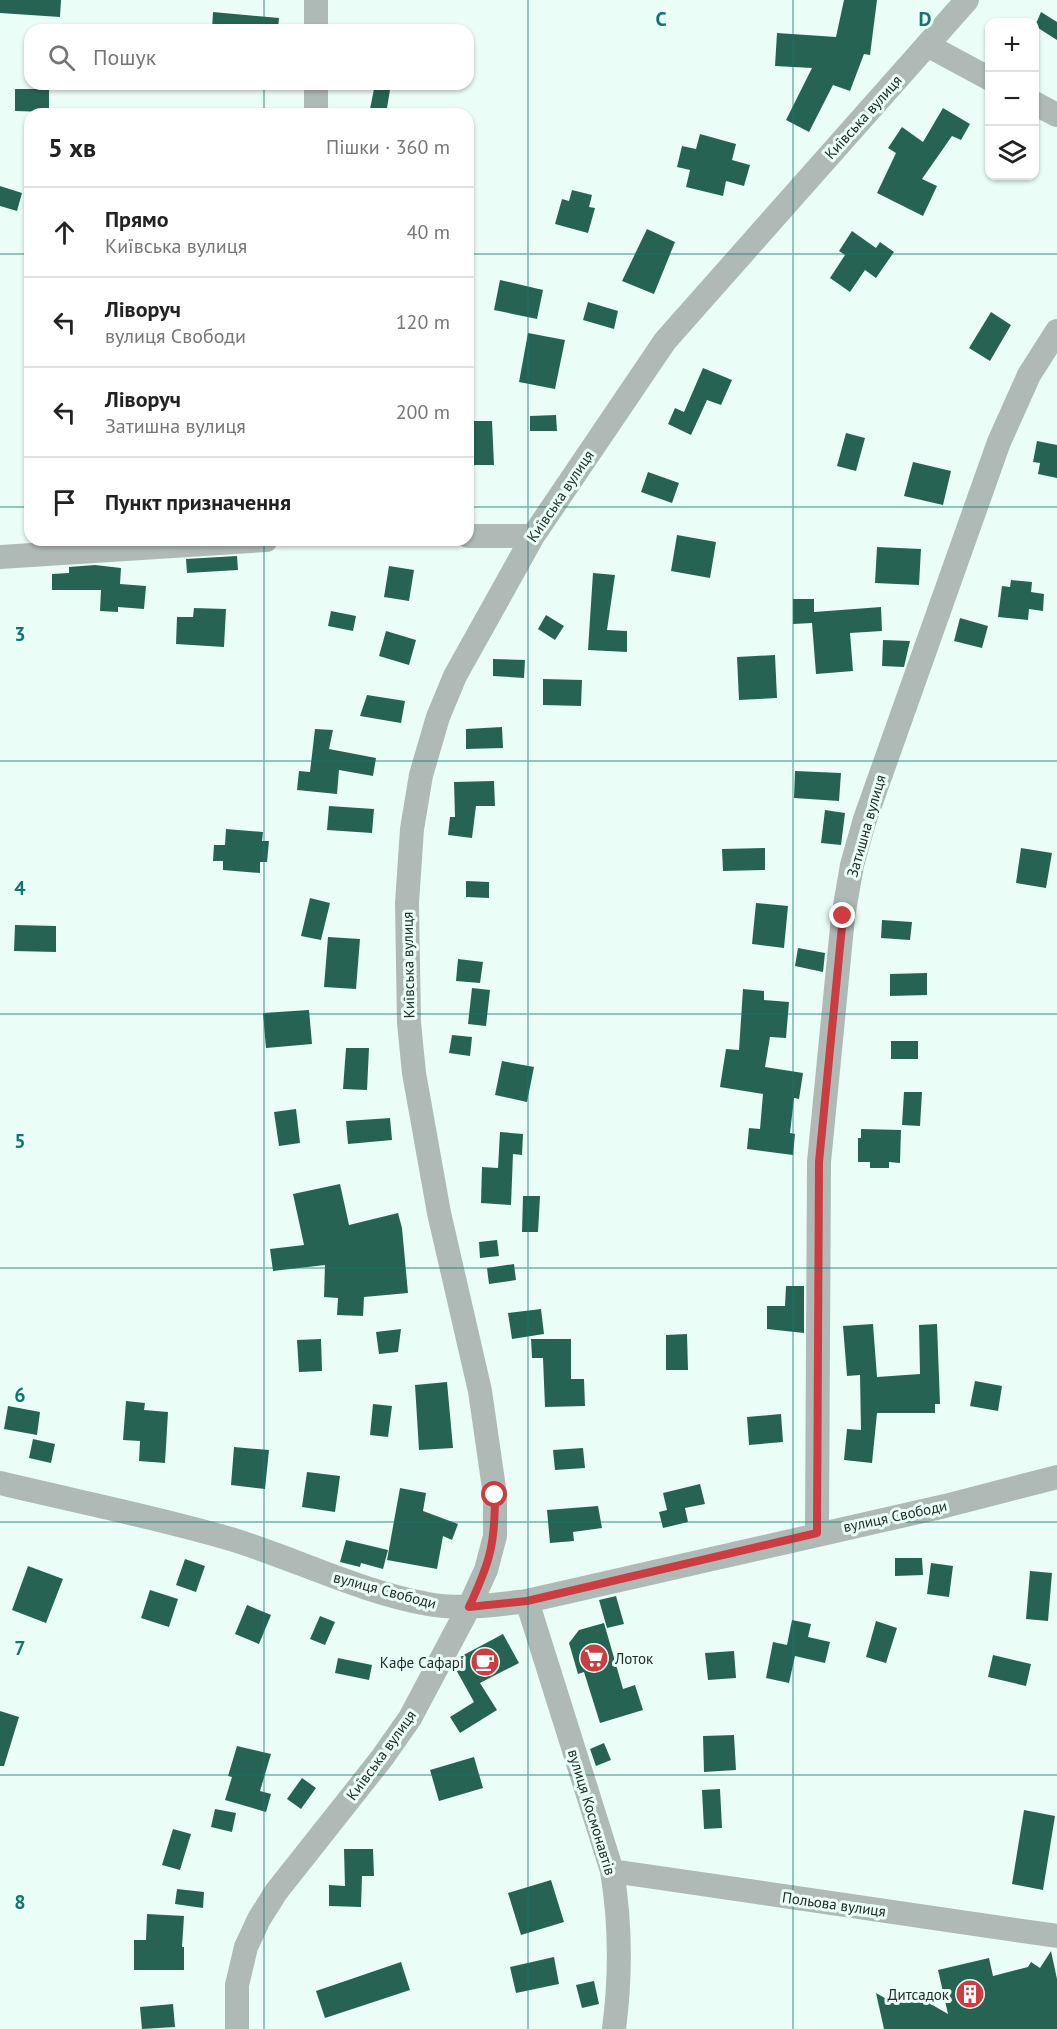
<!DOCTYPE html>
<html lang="uk">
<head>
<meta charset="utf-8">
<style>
	:root { --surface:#fff; --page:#f2f2f2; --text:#222; --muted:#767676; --line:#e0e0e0 }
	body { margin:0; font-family:"PT Sans",sans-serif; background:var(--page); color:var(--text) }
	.controls { position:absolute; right:18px; top:18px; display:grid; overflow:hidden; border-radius:12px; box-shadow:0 2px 4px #0004 }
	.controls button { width:54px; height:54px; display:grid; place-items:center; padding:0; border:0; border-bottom:2px solid var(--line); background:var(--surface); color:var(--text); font:30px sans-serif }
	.stop { position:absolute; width:18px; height:18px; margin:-14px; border:4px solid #cc3d41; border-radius:50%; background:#fff }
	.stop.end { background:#cc3d41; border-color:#fff; box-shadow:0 2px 6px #0008 }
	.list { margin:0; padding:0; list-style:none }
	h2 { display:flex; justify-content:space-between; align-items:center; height:78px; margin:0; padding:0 24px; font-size:26px }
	h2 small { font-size:20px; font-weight:400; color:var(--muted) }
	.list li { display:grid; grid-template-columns:39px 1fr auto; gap:18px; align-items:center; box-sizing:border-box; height:90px; padding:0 24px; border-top:2px solid var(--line) }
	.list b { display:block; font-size:22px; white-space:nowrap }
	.list p { margin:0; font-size:20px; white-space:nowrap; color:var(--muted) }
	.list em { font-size:20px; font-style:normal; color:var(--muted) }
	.icon { flex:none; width:33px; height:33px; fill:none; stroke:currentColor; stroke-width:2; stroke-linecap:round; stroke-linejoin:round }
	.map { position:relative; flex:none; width:1057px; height:2029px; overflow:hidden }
	.search { position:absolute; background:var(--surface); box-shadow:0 2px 4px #0004; left:24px; top:24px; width:450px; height:66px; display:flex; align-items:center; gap:15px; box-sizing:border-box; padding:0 21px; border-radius:18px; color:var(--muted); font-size:22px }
	.panel { position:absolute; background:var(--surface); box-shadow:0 2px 4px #0004; left:24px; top:108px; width:450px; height:438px; border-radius:18px }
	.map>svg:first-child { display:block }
	.building { fill:#276353 }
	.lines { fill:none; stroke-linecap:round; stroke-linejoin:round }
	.minor { stroke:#afbab6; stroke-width:24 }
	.route { stroke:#cc3d41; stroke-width:8 }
	.grid { fill:none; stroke:#0f766e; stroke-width:1.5; stroke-opacity:0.55 }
	.labels { text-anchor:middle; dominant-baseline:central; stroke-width:6; stroke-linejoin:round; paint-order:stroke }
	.street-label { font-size:15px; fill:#222c29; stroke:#eafef7 }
	.poi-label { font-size:15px; fill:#222c29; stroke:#eafef7; text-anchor:end }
	.grid-label { font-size:20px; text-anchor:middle; font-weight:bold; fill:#0f766e; stroke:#eafef7; stroke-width:6; stroke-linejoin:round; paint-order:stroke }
</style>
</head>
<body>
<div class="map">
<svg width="1057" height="2029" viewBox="0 0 1057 2029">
	<rect width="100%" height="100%" fill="#eafef7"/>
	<path class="building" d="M 0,0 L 61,0 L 60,17 L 0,13 Z
		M 844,0 L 877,0 L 870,55 L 864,54 L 850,91 L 833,85 L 809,132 L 786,120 L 812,68 L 775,66 L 777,33 L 836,37 Z
		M 213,12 L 279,18 L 278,30 L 212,30 Z
		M 1041,12 L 1057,22 L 1057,40 L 1035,26 Z
		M 375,84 L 391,84 L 386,114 L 369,114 Z
		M 15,89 L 49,89 L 49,112 L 15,111 Z
		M 943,108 L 970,124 L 961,140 L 952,136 L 922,179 L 937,186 L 923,216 L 877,193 L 896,153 L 888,148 L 902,127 L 923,142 Z
		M 700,134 L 736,144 L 732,160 L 750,165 L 744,186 L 726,181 L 723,196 L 686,187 L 690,170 L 677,167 L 682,146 L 696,149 Z
		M 0,186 L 22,193 L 17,211 L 0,206 Z
		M 572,190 L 592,195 L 589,207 L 595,208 L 588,233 L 555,224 L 562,199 L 569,201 Z
		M 647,229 L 675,242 L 654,294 L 622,281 Z
		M 852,231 L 876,248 L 880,242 L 894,252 L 876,278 L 865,270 L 850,292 L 830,278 L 845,255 L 839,251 Z
		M 500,280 L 543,290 L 537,319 L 494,310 Z
		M 588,302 L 618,311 L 614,329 L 583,320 Z
		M 991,312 L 1011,325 L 990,361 L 969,348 Z
		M 528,333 L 565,340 L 555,389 L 519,382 Z
		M 703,368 L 732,380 L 721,405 L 707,400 L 691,435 L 668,424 L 675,408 L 684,412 Z
		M 556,415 L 557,431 L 530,431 L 530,416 Z
		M 468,421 L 492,421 L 494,465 L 469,465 Z
		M 846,433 L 865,438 L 856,471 L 837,466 Z
		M 1037,441 L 1057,445 L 1057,478 L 1038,474 L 1040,463 L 1033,462 Z
		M 913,462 L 951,471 L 943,505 L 904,496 Z
		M 648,472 L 679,483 L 672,503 L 641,492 Z
		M 677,535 L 716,542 L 710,578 L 671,571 Z
		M 877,547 L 921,549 L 919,585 L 875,583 Z
		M 237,556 L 238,570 L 187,573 L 186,559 Z
		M 95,565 L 121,568 L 120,584 L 146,586 L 144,609 L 118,607 L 118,612 L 100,611 L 101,590 L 52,590 L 52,574 L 69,573 L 69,567 Z
		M 389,566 L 414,570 L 409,601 L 384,597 Z
		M 593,573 L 615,575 L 607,630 L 627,631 L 627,652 L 588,650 Z
		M 1011,580 L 1032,582 L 1031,592 L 1044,594 L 1043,611 L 1029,609 L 1028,620 L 998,617 L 1002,586 L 1010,587 Z
		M 793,599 L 814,599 L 814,612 L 881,607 L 882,631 L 850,633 L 853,671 L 816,674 L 812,623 L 793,624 Z
		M 194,608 L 226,609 L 224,647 L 176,644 L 177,617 L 193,617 Z
		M 331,611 L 356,616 L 353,631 L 328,626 Z
		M 546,615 L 564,626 L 555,640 L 538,629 Z
		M 960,618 L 988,626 L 982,648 L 954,641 Z
		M 386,631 L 416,640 L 409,665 L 379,656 Z
		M 883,640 L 910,641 L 904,667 L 882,666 Z
		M 775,655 L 777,698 L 739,700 L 737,657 Z
		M 493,659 L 525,660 L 524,678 L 493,676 Z
		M 543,679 L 582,680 L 581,706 L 543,705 Z
		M 367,695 L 405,701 L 401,723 L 360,716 Z
		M 502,727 L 503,748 L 466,749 L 466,729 Z
		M 315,729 L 333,730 L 329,749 L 376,758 L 373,776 L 339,770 L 337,794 L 297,790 L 299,771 L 310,772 Z
		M 795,771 L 841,773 L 839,801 L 794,798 Z
		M 494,781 L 495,806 L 476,806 L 472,838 L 448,835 L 450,817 L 455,817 L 454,782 Z
		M 329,806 L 374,809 L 372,833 L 327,830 Z
		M 825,810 L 845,813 L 841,845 L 821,843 Z
		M 226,829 L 263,832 L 262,841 L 269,841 L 267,862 L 260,862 L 260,873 L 223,870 L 223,861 L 213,861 L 214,845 L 225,845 Z
		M 765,848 L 765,870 L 723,871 L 722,849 Z
		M 1021,848 L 1052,853 L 1046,888 L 1016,883 Z
		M 466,881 L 489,882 L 489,898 L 466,897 Z
		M 310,898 L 330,903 L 321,940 L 301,936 Z
		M 756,903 L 788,906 L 784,948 L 752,944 Z
		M 882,920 L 912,922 L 910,940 L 881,938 Z
		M 15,925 L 56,926 L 56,952 L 14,951 Z
		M 328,937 L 360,939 L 356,989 L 324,987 Z
		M 798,948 L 825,953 L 823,972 L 795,966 Z
		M 458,959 L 483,962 L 480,983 L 456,981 Z
		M 927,973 L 927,995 L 890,996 L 890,974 Z
		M 472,988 L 490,990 L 486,1026 L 468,1024 Z
		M 743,989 L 764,991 L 764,1000 L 789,1002 L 786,1038 L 770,1037 L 765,1067 L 803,1073 L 799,1099 L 794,1098 L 790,1133 L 795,1134 L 793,1155 L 747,1149 L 749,1128 L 760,1129 L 763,1094 L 720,1087 L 726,1049 L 739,1050 Z
		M 309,1010 L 312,1044 L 266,1048 L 263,1013 Z
		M 452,1035 L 472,1037 L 470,1056 L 449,1053 Z
		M 891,1041 L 918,1041 L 918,1059 L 891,1059 Z
		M 346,1048 L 369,1048 L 367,1090 L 343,1089 Z
		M 502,1061 L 534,1067 L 527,1102 L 495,1095 Z
		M 904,1092 L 922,1092 L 920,1126 L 902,1125 Z
		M 296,1109 L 300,1143 L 279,1146 L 274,1112 Z
		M 390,1118 L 392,1140 L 348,1144 L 346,1121 Z
		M 861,1129 L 901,1130 L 900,1163 L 889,1162 L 889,1168 L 870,1168 L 870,1162 L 858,1162 L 858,1138 L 861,1138 Z
		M 500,1132 L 523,1134 L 522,1155 L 513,1154 L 511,1205 L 481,1203 L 482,1167 L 498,1168 Z
		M 340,1184 L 349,1225 L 398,1213 L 402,1228 L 408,1293 L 364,1297 L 363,1316 L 337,1315 L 338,1298 L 324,1297 L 325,1265 L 273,1271 L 270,1249 L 304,1245 L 293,1194 Z
		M 523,1196 L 540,1196 L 538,1232 L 522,1232 Z
		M 497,1240 L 499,1256 L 480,1258 L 479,1242 Z
		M 514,1264 L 516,1280 L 489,1284 L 487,1268 Z
		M 786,1286 L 804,1286 L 804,1333 L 767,1329 L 767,1306 L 785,1306 Z
		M 541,1309 L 544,1334 L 512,1339 L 508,1313 Z
		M 873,1324 L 877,1377 L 920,1374 L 919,1325 L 937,1324 L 940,1404 L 935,1404 L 935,1413 L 877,1413 L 872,1463 L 844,1460 L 847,1429 L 861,1430 L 860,1375 L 847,1376 L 843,1326 Z
		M 401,1329 L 398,1352 L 379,1354 L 376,1332 Z
		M 687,1334 L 688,1370 L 666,1370 L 666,1335 Z
		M 321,1339 L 322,1371 L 299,1372 L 297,1340 Z
		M 531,1339 L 571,1339 L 571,1379 L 584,1379 L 585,1406 L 545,1407 L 543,1358 L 532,1358 Z
		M 975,1381 L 1002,1386 L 998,1411 L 970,1406 Z
		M 447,1382 L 453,1448 L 419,1450 L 415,1385 Z
		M 126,1401 L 145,1403 L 144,1410 L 168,1412 L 165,1463 L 139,1461 L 140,1441 L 123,1440 Z
		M 373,1404 L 392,1406 L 388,1437 L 370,1435 Z
		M 8,1406 L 40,1412 L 37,1435 L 4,1429 Z
		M 781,1414 L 783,1442 L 749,1445 L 747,1417 Z
		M 33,1439 L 55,1444 L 51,1463 L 29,1458 Z
		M 234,1447 L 269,1450 L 265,1489 L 231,1485 Z
		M 583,1448 L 585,1468 L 555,1470 L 553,1450 Z
		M 307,1472 L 340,1476 L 335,1512 L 302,1507 Z
		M 700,1484 L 705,1504 L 685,1508 L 688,1522 L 663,1528 L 659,1512 L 667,1510 L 663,1493 Z
		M 400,1488 L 426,1493 L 423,1511 L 458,1524 L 452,1540 L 443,1536 L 437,1569 L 387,1560 Z
		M 598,1506 L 602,1528 L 573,1532 L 574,1541 L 550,1543 L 547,1510 Z
		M 346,1540 L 388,1550 L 383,1569 L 361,1563 L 360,1567 L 340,1562 Z
		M 895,1558 L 922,1558 L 923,1575 L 895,1576 Z
		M 185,1559 L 205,1566 L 196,1592 L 176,1585 Z
		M 931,1563 L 953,1566 L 949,1597 L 927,1594 Z
		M 28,1566 L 63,1579 L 46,1623 L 12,1610 Z
		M 1030,1571 L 1052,1573 L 1048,1621 L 1026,1619 Z
		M 150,1590 L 178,1599 L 169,1627 L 141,1618 Z
		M 616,1596 L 624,1624 L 607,1628 L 599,1600 Z
		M 247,1605 L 271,1615 L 259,1644 L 235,1634 Z
		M 320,1616 L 335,1622 L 325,1645 L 310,1639 Z
		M 792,1620 L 811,1624 L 808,1637 L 830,1642 L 825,1663 L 795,1656 L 789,1683 L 766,1678 L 773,1642 L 787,1645 Z
		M 876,1621 L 897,1628 L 886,1663 L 866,1657 Z
		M 604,1623 L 623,1689 L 635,1685 L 643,1710 L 600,1723 L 584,1672 L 578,1674 L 569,1643 L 579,1630 Z
		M 503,1634 L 519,1663 L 480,1683 L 497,1710 L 460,1733 L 450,1717 L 474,1702 L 454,1666 L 458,1658 Z
		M 734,1651 L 736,1678 L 708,1680 L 705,1653 Z
		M 993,1655 L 1031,1664 L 1026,1686 L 988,1677 Z
		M 338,1658 L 372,1665 L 369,1680 L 335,1673 Z
		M 0,1711 L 19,1717 L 4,1766 L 0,1766 Z
		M 734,1735 L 736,1770 L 704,1772 L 703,1736 Z
		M 604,1743 L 611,1760 L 596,1766 L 590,1749 Z
		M 237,1746 L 271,1754 L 260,1791 L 271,1794 L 266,1812 L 225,1800 L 232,1777 L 228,1776 Z
		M 474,1757 L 483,1788 L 439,1801 L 430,1770 Z
		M 302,1778 L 316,1788 L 301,1809 L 287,1799 Z
		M 720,1789 L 722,1828 L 704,1829 L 702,1790 Z
		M 215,1809 L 236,1813 L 232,1832 L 211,1827 Z
		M 1024,1810 L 1055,1816 L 1043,1890 L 1012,1884 Z
		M 173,1829 L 191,1834 L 180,1870 L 162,1865 Z
		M 344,1849 L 373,1849 L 374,1876 L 362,1876 L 361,1907 L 329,1906 L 329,1885 L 345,1886 Z
		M 551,1880 L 564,1922 L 521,1935 L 508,1893 Z
		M 177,1889 L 204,1892 L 203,1908 L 175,1904 Z
		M 147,1914 L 184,1916 L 182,1947 L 184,1947 L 184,1970 L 134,1970 L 134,1940 L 146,1940 Z
		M 1051,1951 L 1057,1979 L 1057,2029 L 884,2029 L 876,1993 L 892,2002 L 906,2000 L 910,1992 L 948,2014 L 938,1970 L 989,1958 L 993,1976 L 1028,1967 L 1031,1962 L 1040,1968 Z
		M 554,1957 L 559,1984 L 516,1993 L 510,1967 Z
		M 401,1962 L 410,1990 L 325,2018 L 316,1991 Z
		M 594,1981 L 599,2004 L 582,2008 L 576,1985 Z
		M 173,2004 L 175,2027 L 142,2029 L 140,2007 Z"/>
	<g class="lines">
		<path class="minor" d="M 316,0 L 316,30
			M 927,45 L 990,79
			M 316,84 L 316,114
			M 1034,103 L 1057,115
			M 468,536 L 533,536
			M 0,557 L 266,540
			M 0,1483 C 78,1502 157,1517 234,1540 C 298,1560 361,1592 428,1604 C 461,1610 494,1605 527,1601 L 945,1506 L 1057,1477
			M 817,1533 L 819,1162 L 843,917 L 852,865 L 865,819 L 999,442 L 1029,375 L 1057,331
			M 527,1601 L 612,1871 C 621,1925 621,1975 614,2029
			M 612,1871 L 1057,1936
			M 237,2029 L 237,1985 L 246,1947 L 259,1919 L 276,1892 L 382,1758 L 410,1718 L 469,1607 L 486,1570 L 495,1536 L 495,1495 L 480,1391 L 439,1213 L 414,1073 L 409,1023 L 407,903 L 412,829 L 421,775 L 438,717 L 455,676 L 533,536 L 665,341 L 967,0"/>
	</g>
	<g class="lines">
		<path class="route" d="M 495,1495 C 495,1545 490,1562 469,1607 L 527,1601 L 817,1533 L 819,1162 L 843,916"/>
	</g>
	<path class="grid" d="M 264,0 L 264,30M 528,0 L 528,2029M 793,0 L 793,2029M 264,84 L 264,114M 0,254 L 30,254M 468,254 L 1057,254M 0,507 L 30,507M 468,507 L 1057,507M 264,540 L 264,2029M 0,761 L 1057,761M 0,1014 L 1057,1014M 0,1268 L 1057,1268M 0,1522 L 1057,1522M 0,1775 L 1057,1775"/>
	<defs>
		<g id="supermarket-disc" transform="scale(1.5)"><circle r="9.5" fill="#cc3d41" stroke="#eafef7"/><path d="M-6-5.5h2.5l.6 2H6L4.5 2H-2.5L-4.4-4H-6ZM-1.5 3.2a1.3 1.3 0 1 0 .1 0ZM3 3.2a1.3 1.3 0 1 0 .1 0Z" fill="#fff"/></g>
		<g id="cafe-disc" transform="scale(1.5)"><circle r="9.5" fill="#cc3d41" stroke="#eafef7"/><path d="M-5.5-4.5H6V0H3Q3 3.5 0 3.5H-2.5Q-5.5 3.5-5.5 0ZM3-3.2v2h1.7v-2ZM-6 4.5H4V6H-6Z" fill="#fff"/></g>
		<g id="building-disc" transform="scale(1.5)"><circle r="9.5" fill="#cc3d41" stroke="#eafef7"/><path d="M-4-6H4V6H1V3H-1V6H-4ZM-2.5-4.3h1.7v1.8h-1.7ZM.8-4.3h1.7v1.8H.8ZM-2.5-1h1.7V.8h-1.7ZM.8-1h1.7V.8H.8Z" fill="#fff"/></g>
	</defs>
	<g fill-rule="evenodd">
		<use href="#supermarket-disc" x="594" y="1658"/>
		<use href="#cafe-disc" x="485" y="1662"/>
		<use href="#building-disc" x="970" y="1994"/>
	</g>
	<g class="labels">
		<g class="street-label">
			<text transform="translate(863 117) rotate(-48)">Київська вулиця</text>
			<text transform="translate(560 496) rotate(-56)">Київська вулиця</text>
			<text transform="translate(866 826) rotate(-74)">Затишна вулиця</text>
			<text transform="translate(408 965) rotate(-91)">Київська вулиця</text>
			<text transform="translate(895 1516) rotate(-12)">вулиця Свободи</text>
			<text transform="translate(385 1590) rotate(15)">вулиця Свободи</text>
			<text transform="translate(381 1755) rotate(-54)">Київська вулиця</text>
			<text transform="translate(592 1812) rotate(73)">вулиця Космонавтів</text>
			<text transform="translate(834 1904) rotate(8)">Польова вулиця</text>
		</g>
		<g class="poi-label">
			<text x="615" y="1658" text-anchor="start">Лоток</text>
			<text x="464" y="1662">Кафе Сафарі</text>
			<text x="949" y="1994">Дитсадок</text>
		</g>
	</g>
	<g class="grid-label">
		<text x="661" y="26">C</text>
		<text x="925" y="26">D</text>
		<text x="20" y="641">3</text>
		<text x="20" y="895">4</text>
		<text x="20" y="1148">5</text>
		<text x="20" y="1402">6</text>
		<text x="20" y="1655">7</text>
		<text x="20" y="1909">8</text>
	</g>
</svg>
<div class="controls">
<button>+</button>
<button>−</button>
<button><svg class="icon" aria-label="layers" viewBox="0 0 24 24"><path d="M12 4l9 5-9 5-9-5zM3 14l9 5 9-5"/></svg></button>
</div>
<div class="stop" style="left:495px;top:1495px"></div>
<div class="stop end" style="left:843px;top:916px"></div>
<div class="search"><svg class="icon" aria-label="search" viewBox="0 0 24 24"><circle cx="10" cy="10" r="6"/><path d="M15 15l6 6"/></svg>Пошук</div>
<section class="panel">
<h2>5 хв<small>Пішки · 360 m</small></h2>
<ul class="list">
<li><svg class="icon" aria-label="ahead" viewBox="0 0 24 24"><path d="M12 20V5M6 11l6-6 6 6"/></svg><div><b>Прямо</b><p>Київська вулиця</p></div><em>40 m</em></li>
<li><svg class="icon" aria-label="left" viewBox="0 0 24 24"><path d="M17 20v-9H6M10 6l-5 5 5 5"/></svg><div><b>Ліворуч</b><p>вулиця Свободи</p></div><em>120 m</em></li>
<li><svg class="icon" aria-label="left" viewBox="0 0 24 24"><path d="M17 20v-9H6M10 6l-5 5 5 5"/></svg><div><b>Ліворуч</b><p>Затишна вулиця</p></div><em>200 m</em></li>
<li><svg class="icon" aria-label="arrive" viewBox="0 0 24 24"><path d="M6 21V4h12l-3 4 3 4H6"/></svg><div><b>Пункт призначення</b></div></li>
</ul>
</section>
</div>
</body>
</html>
